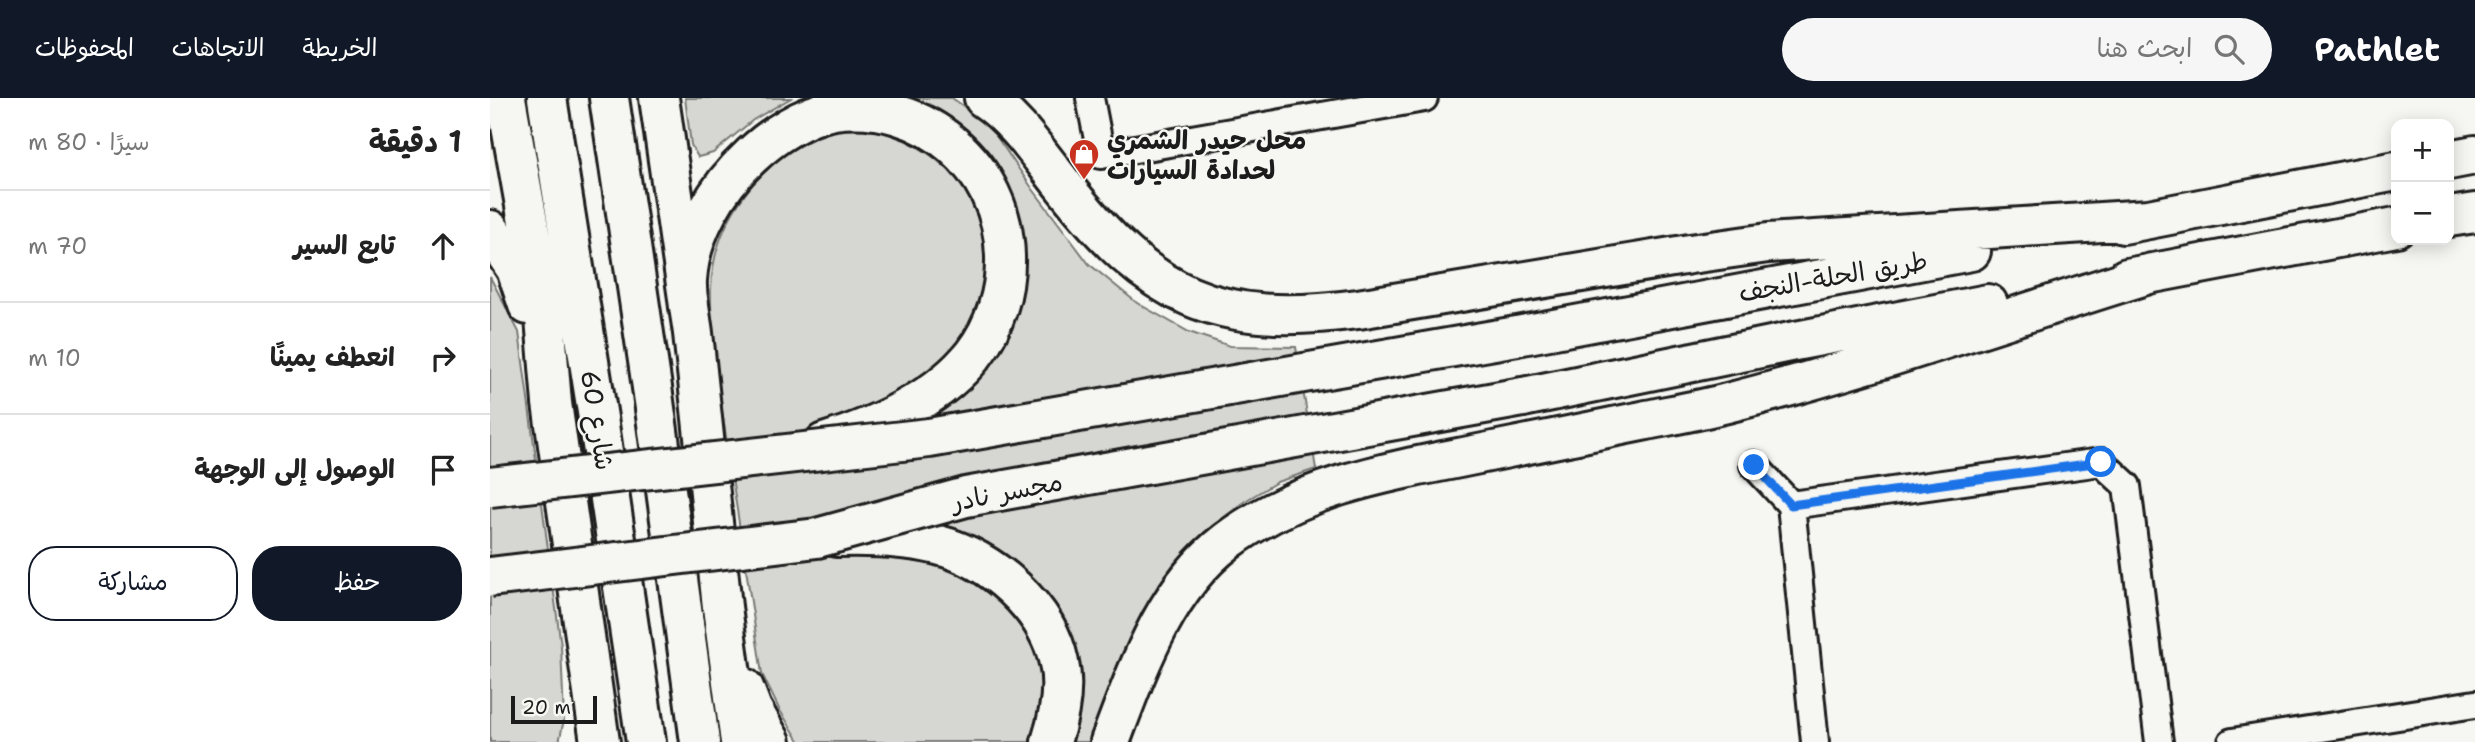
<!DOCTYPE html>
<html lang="ar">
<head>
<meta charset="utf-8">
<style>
	:root { --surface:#fff; --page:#f6f6f6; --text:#222; --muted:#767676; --line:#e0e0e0; --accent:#111827 }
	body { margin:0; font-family:"Shantell Sans","Playpen Sans Arabic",sans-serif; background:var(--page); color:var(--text); direction:rtl }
	.controls { position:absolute; right:21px; top:21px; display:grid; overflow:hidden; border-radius:14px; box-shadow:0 4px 18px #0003 }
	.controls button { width:63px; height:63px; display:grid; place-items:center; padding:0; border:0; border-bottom:2px solid var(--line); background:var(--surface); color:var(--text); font:35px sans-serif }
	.scale { position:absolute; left:21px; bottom:18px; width:86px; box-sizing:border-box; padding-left:7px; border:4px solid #1c1c1c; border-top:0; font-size:19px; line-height:24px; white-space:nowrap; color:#1c1c1c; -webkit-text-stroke:5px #f6f6f2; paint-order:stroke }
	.stop { position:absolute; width:21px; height:21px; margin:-16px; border:5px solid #1a73e8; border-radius:50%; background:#fff }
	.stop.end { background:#1a73e8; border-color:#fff; box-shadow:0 2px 7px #0008 }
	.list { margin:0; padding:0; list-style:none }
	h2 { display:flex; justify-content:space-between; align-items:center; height:91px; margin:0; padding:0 28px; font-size:30px }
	h2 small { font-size:23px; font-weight:400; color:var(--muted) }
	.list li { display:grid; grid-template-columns:46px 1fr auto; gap:21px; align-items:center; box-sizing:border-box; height:112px; padding:0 28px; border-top:2px solid var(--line) }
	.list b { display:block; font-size:26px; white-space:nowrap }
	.list em { font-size:23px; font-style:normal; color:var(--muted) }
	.actions { display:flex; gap:14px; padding:21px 28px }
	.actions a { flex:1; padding:16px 0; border:2px solid var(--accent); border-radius:28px; text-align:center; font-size:24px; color:var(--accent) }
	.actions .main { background:var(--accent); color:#fff }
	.icon { flex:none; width:38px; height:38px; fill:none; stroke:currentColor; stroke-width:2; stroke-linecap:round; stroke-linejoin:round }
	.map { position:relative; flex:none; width:1985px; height:644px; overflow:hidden; direction:ltr }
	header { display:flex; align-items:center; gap:42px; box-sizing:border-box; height:98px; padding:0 35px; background:var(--accent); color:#fff }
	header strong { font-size:33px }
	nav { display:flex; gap:38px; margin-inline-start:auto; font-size:24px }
	.search { width:490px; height:63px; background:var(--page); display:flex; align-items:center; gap:18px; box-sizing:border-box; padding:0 24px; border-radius:38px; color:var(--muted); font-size:26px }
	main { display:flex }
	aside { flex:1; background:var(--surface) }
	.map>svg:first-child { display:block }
	.green { fill:#d6d6d2; stroke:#797977; stroke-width:2 }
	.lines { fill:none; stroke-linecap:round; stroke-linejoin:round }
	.minor-casing { stroke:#1c1c1c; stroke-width:32 }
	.trunk-casing { stroke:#1c1c1c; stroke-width:44 }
	.minor { stroke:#f6f6f2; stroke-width:26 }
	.trunk { stroke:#f6f6f2; stroke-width:38 }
	.trunk-bridge-casing { stroke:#1c1c1c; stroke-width:44; stroke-linecap:butt }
	.trunk-bridge { stroke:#f6f6f2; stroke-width:38 }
	.route { stroke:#1a73e8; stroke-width:9 }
	.labels { text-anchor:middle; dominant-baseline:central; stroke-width:5; stroke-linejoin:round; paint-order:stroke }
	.poi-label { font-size:26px; font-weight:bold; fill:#1c1c1c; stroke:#f6f6f2; text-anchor:start }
	.street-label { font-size:26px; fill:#1c1c1c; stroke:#f6f6f2 }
</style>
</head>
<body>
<header>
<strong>Pathlet</strong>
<div class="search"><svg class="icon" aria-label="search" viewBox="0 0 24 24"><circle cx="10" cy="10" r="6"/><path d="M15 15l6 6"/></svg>ابحث هنا</div>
<nav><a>الخريطة</a><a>الاتجاهات</a><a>المحفوظات</a></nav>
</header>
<main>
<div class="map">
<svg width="1985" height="644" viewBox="0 0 1985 644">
	<rect width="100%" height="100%" fill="#f6f6f2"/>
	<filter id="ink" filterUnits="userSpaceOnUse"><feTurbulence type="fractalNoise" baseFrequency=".0143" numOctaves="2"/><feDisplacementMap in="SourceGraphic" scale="14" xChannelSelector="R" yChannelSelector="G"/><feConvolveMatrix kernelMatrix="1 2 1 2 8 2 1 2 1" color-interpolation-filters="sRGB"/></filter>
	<g filter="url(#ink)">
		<path class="green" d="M 195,0 L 301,0 L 263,22 L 223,55 L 208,59 L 201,47 Z
			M 422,0 L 462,0 L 490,20 L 504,35 L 542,90 L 599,166 L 647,205 L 699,234 L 740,248 L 806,249 L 826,371 L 787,384 L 755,403 L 720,430 L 683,467 L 652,514 L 602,644 L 310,644 L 289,611 L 272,576 C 261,506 251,436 240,366 C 232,308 220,250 221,191 C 223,121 273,58 337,35 C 376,20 425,42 454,68 C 464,75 471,87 478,96 L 511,76 L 487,46 L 455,16 Z
			M 0,179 L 29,234 L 71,548 L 74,622 L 69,644 L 0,644 Z"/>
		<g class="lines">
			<g class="minor-casing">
				<path id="minor" d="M 600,0 L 611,57 L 934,0
					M 1264,367 L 1301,407 L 1325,644
					M 1301,407 L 1611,364 L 1637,388 L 1669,644
					M 1742,644 L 1985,606"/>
			</g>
			<g class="trunk-casing">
				<path id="trunk" d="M 16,0 L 55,220 L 62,305 L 110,644
					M 57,0 L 108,320 L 156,644
					M 119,0 L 164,303 L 210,644
					M 169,0 L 203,235 L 232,509 L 250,644
					M 494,0 C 526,21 549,57 573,87 C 661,199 724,230 868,211 L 1200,156 L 1278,145 L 1659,121
					M 1959,62 L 1985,57
					M 1959,119 L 1985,115
					M 1633,126 L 1906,73
					M 0,132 L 26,171 L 38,207
					M 1637,180 L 1906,129
					M 203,235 C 201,218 196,199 197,182 C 200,135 227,89 261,58 C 283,37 314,17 344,12 C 434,0 513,68 515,158 C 516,193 505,229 483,257 C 447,302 388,328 334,345
					M 1027,238 L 1481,153
					M 1033,299 L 1300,244 L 1498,206
					M 346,439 C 380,438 415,439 448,447 C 501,460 558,510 569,565 C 575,591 569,619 561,644
					M 254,590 L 262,611 L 281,644
					M 620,644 C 647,573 674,491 737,443 C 806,391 891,375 974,359 C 1033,347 1093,335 1152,323 C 1181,317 1211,312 1241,304 C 1383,268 1522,218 1662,175"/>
			</g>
			<use href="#minor" class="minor"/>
			<use href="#trunk" class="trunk"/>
			<g class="trunk-bridge-casing">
				<path id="trunk-bridge" d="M 0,389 L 439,340 L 1027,238
					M 0,479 L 327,440 L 476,399 L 1033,299"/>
			</g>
			<use href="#trunk-bridge" class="trunk-bridge"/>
		</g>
	</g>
	<g class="lines" filter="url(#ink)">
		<path class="route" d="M 1264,367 L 1301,407 L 1611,364"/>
	</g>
	<defs>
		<g id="shop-pin" transform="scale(1.575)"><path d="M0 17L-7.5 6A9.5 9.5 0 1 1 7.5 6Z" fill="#c8321e" stroke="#f6f6f2"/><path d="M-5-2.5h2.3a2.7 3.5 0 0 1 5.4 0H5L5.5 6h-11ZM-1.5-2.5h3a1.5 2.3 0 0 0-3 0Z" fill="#fff"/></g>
	</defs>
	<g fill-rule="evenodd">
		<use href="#shop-pin" x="594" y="56"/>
	</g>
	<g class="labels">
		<g class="poi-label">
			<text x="617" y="41">محل حيدر الشمري<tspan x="617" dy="30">لحدادة السيارات</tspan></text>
		</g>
		<g class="street-label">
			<text transform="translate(1343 178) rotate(-10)">طريق الحلة-النجف</text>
			<text transform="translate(108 322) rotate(81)">شارع 60</text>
			<text transform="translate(517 393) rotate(-11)">مجسر نادر</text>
		</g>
	</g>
</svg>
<div class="controls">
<button>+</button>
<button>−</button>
</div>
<div class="scale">20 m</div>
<div class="stop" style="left:1611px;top:364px"></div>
<div class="stop end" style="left:1264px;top:367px"></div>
</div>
<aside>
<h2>1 دقيقة<small>سيرًا · 80 m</small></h2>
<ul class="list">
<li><svg class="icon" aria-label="ahead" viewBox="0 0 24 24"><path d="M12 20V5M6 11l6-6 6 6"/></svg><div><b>تابع السير</b></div><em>70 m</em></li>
<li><svg class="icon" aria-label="right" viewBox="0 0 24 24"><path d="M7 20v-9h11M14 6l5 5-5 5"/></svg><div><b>انعطف يمينًا</b></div><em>10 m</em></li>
<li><svg class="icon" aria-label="arrive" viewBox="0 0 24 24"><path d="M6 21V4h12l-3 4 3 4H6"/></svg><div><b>الوصول إلى الوجهة</b></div></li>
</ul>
<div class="actions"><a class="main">حفظ</a><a>مشاركة</a></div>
</aside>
</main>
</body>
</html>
